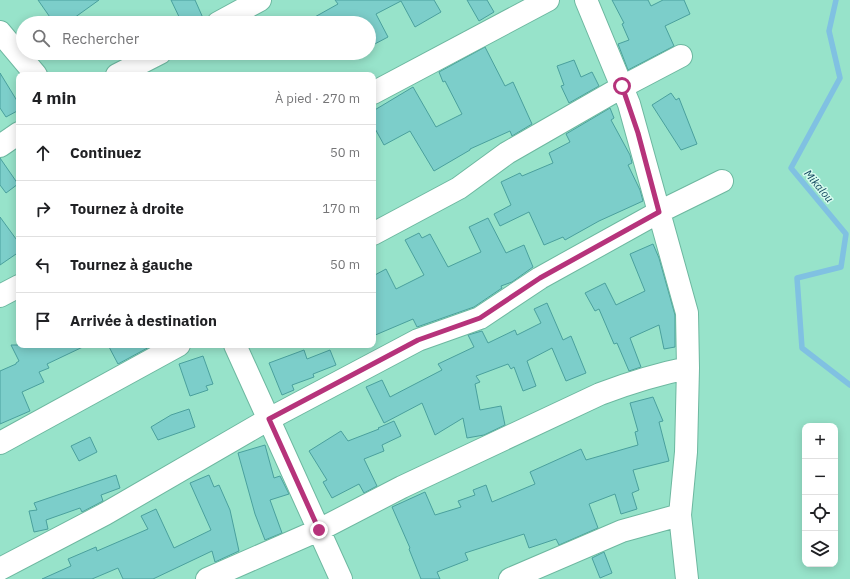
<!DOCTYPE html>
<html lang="fr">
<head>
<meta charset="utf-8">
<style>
	:root { --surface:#fff; --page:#f2f2f2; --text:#202124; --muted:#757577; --line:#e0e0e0 }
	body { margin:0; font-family:"IBM Plex Sans",sans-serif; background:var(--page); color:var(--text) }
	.controls { position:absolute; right:12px; bottom:12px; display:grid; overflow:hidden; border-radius:8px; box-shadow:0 2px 10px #0003 }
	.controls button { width:36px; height:36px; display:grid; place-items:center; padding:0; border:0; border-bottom:1px solid var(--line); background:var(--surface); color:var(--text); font:20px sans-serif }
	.stop { position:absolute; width:12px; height:12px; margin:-9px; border:3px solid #b6337b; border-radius:50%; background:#fff }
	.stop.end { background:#b6337b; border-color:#fff; box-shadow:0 1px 4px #0008 }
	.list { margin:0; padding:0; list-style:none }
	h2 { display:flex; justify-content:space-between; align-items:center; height:52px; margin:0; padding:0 16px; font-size:17px }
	h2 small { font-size:13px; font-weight:400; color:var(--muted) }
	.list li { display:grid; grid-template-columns:26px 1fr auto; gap:12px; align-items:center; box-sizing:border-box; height:56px; padding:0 16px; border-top:1px solid var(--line) }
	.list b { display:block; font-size:15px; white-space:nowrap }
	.list em { font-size:13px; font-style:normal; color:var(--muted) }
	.icon { flex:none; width:22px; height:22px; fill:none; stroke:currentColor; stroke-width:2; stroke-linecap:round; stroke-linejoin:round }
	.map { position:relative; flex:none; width:850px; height:579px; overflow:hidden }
	.search { position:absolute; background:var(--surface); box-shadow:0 2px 10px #0003; left:16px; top:16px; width:360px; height:44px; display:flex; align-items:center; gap:10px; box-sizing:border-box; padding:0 14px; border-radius:22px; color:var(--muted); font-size:15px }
	.panel { position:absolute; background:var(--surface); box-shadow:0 2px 10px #0003; left:16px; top:72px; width:360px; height:276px; border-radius:8px }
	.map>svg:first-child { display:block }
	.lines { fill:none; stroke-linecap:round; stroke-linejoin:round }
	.stream { stroke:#80c1e2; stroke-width:5.5 }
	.building { fill:#7cceca; stroke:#4aa09d }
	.minor-casing { stroke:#6db8a0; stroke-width:24 }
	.minor { stroke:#fff; stroke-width:22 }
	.route { stroke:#b6337b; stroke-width:5 }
	.labels { text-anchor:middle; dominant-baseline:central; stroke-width:3; stroke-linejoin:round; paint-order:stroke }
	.water-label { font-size:11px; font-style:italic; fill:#11465d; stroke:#d6fbee }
</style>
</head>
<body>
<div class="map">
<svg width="850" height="579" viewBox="0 0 850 579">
	<rect width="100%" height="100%" fill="#97e3ca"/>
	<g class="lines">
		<path class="stream" d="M 836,0 L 829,31 L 840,78 L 791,168 L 846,234 L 841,267 L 797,278 L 802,348 L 850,385"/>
	</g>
	<path class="building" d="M 38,0 L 99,0 L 67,23 L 54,23 Z
		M 171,0 L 195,0 L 203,18 L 191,23 L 182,23 Z
		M 335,0 L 434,0 L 441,12 L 415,27 L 401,1 L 376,14 L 388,37 L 369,47 L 369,23 L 304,23 L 338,4 Z
		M 467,0 L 487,0 L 494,12 L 479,21 Z
		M 612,0 L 648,0 L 651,6 L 663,0 L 684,0 L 690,14 L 665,26 L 674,46 L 628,70 L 618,44 L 629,40 L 622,24 L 624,23 Z
		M 485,47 L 505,86 L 513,82 L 532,124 L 512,136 L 510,131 L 470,149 L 470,150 L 434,171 L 410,131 L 384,145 L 373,125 L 373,111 L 413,87 L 436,127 L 462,114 L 445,81 L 443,82 L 439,72 Z
		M 574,60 L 581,77 L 592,72 L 599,86 L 569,103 L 561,86 L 564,85 L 557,66 Z
		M 0,73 L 19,104 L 19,110 L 6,117 L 0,108 Z
		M 671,93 L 676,100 L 679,98 L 697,144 L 681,150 L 652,105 Z
		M 610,108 L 614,118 L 611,120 L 630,155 L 632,163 L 628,165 L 640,190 L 643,201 L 599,221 L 565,240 L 563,237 L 544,245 L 529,212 L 500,226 L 494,214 L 511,205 L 501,182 L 520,173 L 522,176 L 553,163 L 549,153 L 570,142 L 566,134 Z
		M 0,158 L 18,184 L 6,193 L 0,185 Z
		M 0,217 L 19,243 L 19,252 L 0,265 Z
		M 488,218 L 506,253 L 524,245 L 533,267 L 512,282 L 501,286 L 502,288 L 474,307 L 417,327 L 413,319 L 373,336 L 373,276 L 386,269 L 396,289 L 424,275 L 405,240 L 419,233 L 422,238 L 430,234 L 448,267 L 481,252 L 469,227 Z
		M 653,244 L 659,258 L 675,315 L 675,347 L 664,349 L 659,325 L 630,338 L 641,367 L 629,371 L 617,343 L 614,344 L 599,309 L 595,311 L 585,293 L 605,283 L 616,305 L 645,291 L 630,254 Z
		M 547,303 L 563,340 L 571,336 L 586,373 L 566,381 L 552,348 L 527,361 L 536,386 L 523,391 L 514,367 L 511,369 L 508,364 L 476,376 L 480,382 L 475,384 L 480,410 L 501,406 L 505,425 L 484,435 L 467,438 L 463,418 L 435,435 L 422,403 L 384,423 L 366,387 L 382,380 L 390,397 L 442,370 L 438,364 L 474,347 L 468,335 L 482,331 L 488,343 L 515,330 L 517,335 L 541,323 L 534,309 Z
		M 11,345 L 87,345 L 47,364 L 49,368 L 39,372 L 44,382 L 22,392 L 30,411 L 0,424 L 0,371 L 16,364 L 16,363 L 19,361 Z
		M 108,345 L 153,345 L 118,364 Z
		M 304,350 L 307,359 L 330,350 L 336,365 L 313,374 L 314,377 L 292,385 L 294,390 L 282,395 L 269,363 Z
		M 203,356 L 213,384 L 206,386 L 208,390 L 190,396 L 179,364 Z
		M 653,397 L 663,421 L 659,422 L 669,461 L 633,470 L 639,490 L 632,493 L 637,509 L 621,514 L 615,494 L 589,504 L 598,528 L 559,545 L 556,539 L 529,548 L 524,534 L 465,553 L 468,560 L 437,572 L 440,579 L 421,579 L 409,549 L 410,548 L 392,507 L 425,492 L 435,515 L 461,507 L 458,501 L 475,495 L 473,490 L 486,485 L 492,502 L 535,484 L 530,472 L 581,449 L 586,460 L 638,445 L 635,432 L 638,431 L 630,403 Z
		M 189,409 L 195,427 L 158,440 L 151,427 L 171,415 Z
		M 394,421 L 401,436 L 382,445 L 384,451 L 364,459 L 377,486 L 364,493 L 359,484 L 332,498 L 323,482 L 327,480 L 309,451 L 341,431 L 348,441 L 379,429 L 378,428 Z
		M 90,437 L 97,452 L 79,461 L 71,446 Z
		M 265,445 L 274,478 L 280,476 L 289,494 L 270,500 L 282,533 L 265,540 L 255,514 L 238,453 Z
		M 116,475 L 120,488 L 101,495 L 103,501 L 82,512 L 80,508 L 46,520 L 48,529 L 34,532 L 29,511 L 37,510 L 34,503 Z
		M 209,475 L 214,487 L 219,485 L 230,510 L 239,551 L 215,562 L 212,551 L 153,579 L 123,579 L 118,568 L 92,579 L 42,579 L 71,566 L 68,559 L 96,547 L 97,551 L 148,529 L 141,516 L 156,509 L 174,548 L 211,530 L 190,483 Z
		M 604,552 L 612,573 L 600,578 L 592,558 Z"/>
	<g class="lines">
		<g class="minor-casing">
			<path id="minor" d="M 586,0 L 629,104 L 687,313 L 688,368 L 686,452 L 680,515 L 687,579
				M 218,23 L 260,0
				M 0,32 L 36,75
				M 117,75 L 160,53
				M 373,93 L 548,0
				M 0,146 L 19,133
				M 373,234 L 459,188 L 507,153 L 622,87 L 681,56
				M 0,296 L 19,286
				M 235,345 L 341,579
				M 0,443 L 179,345
				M 0,569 L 105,514 L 269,419 L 418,340 L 480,318 L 540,278 L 659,212 L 722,181
				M 207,579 L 319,530 L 402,487 L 600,394 C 629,383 658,374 688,368
				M 510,579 L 622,531 L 680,515"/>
		</g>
		<use href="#minor" class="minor"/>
	</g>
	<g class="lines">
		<path class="route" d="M 319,530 L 269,419 L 418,340 L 480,318 L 540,278 L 659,212 L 638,133 L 622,86"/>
	</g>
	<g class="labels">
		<g class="water-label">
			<text transform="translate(819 186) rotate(50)">Mikalou</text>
		</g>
	</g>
</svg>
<div class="controls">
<button>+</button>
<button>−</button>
<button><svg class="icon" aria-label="locate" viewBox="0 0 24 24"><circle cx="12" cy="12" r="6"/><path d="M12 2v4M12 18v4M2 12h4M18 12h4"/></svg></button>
<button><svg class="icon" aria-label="layers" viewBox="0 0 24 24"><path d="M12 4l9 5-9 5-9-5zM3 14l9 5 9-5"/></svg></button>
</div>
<div class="stop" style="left:622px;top:86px"></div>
<div class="stop end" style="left:319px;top:530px"></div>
<div class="search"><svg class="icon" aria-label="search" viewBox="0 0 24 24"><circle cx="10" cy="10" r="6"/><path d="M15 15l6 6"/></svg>Rechercher</div>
<section class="panel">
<h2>4 min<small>À pied · 270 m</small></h2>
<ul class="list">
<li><svg class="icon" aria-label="ahead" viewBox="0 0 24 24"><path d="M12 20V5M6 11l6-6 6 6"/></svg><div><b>Continuez</b></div><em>50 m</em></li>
<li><svg class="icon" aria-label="right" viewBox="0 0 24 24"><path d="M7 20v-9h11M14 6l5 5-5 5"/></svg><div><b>Tournez à droite</b></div><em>170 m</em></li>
<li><svg class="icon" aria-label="left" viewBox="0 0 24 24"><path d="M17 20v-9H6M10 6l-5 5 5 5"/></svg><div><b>Tournez à gauche</b></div><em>50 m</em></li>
<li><svg class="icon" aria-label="arrive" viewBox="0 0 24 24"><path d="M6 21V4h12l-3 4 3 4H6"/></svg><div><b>Arrivée à destination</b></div></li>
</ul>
</section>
</div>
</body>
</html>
